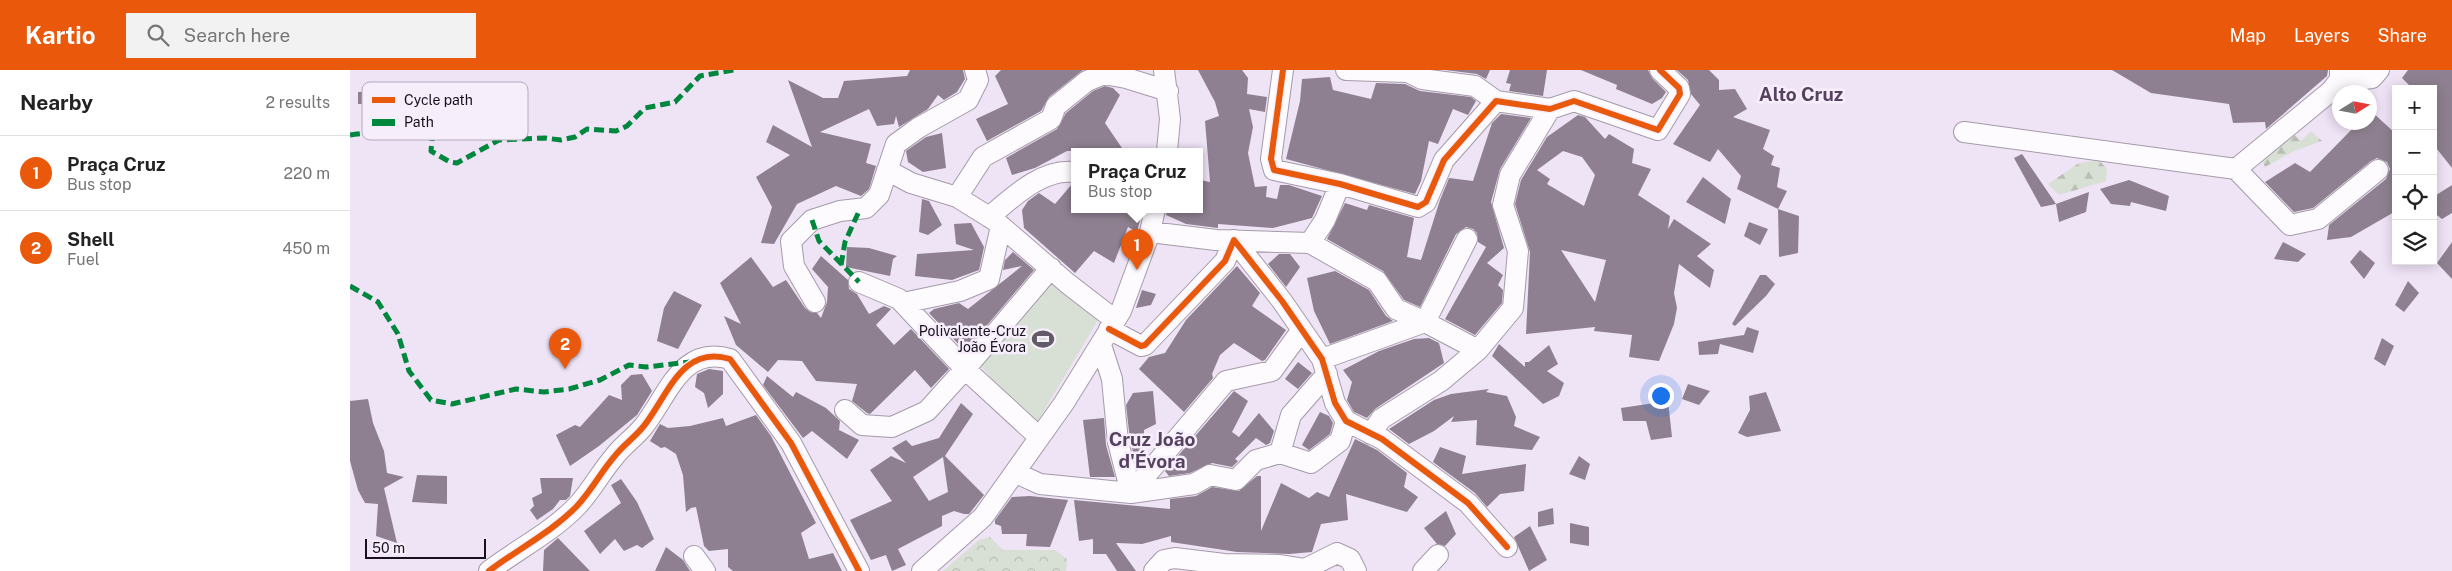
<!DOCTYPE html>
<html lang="en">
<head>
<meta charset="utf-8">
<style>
	:root { --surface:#fff; --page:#f2f2f2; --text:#222; --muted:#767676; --line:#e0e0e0; --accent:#ea580c }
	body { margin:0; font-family:"Public Sans",sans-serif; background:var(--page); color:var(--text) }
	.controls { position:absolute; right:15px; top:15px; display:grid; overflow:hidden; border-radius:0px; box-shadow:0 2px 12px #0003 }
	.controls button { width:45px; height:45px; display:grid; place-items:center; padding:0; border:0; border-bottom:1px solid var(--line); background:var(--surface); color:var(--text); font:25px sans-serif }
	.compass { position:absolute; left:1982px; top:15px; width:45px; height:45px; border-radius:50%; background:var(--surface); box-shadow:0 2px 12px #0003; rotate:79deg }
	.scale { position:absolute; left:15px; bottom:12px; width:121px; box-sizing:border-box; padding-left:5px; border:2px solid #18101c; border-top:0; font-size:14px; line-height:18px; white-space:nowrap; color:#18101c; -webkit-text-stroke:4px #f7eefc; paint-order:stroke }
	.you { position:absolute; left:1310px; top:325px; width:18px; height:18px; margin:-12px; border:4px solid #fff; border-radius:50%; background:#1a73e8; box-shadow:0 0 0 8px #1a73e833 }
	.badge { display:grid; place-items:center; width:32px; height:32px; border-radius:50%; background:var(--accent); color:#fff; font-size:16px; font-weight:700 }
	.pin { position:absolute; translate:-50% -41px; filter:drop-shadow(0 1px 2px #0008) }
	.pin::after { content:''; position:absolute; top:26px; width:18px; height:15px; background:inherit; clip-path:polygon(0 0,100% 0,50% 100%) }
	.popup { position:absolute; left:721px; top:78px; width:132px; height:65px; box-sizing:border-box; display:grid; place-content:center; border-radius:0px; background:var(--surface); filter:drop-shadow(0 1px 4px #0005); font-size:16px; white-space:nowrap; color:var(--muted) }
	.popup b { font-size:19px; color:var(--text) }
	.popup::after { content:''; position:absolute; left:50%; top:100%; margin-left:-10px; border:10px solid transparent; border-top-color:var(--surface) }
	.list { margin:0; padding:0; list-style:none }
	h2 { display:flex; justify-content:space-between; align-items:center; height:65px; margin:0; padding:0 20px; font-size:21px }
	h2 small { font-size:16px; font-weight:400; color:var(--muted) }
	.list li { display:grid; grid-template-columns:32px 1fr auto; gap:15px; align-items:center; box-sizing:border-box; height:75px; padding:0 20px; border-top:1px solid var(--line) }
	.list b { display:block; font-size:19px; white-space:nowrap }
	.list p { margin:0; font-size:16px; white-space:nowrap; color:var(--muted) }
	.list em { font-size:16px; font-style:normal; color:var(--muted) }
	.icon { flex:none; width:28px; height:28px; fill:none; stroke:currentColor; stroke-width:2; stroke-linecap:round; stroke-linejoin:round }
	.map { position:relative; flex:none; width:2102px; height:501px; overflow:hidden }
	header { display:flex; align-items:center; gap:30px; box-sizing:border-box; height:70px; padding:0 25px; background:var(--accent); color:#fff }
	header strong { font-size:24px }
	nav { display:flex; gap:28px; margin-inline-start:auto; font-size:18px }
	.search { width:350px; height:45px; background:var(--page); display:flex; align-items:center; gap:12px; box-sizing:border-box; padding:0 18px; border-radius:0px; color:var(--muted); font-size:19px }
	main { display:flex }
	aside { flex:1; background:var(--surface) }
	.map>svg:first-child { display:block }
	.forest { fill:url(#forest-firs) }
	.park { fill:url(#park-crowns) }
	.pitch { fill:#d8dfd4 }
	.building { fill:#8e8090; fill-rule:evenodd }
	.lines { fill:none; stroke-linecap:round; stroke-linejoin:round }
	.minor-casing { stroke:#a49ba9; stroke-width:22 }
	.minor { stroke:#fdfbfe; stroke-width:20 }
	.quiet { stroke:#00873e; stroke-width:5; stroke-dasharray:10 5; stroke-linecap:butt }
	.cycleway-casing { stroke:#f7eefc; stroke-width:9 }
	.cycleway { stroke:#e8590c; stroke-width:6 }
	.labels { text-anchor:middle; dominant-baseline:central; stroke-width:5; stroke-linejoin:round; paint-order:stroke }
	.poi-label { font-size:14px; fill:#18101c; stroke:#f7eefc; text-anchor:end }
	.district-label { font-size:19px; font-weight:bold; fill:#55425f; stroke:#f7eefc }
	.key { fill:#f7eefc; stroke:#b4abb9; stroke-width:1 }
	.key-label { font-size:14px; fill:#18101c }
</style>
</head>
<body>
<header>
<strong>Kartio</strong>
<div class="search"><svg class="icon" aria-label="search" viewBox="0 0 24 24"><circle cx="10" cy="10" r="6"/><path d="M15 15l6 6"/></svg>Search here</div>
<nav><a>Map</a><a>Layers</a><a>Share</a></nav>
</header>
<main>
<aside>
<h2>Nearby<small>2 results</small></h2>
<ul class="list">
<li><span class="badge">1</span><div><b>Praça Cruz</b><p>Bus stop</p></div><em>220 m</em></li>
<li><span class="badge">2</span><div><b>Shell</b><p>Fuel</p></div><em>450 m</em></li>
</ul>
</aside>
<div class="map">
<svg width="2102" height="501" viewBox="0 0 2102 501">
	<defs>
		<pattern id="forest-firs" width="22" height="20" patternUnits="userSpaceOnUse" patternTransform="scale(1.25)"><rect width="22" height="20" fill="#d8dfd4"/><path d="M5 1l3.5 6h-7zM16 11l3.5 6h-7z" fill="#b9beb5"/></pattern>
		<pattern id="park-crowns" width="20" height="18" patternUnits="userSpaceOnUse" patternTransform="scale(1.25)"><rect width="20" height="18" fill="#d8dfd4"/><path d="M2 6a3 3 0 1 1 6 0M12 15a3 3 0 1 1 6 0" fill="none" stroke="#b9beb5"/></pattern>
	</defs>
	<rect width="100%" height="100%" fill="#efe3f6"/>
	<path class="forest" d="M 1961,61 L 1972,71 L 1942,82 L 1915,97 L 1911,88 L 1942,63 L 1951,71 Z
		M 1749,90 L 1757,99 L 1756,111 L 1709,125 L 1698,114 L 1729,93 Z"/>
	<path class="park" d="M 640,467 L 653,480 L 705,480 L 717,489 L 716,501 L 593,501 L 629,470 Z"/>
	<path class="pitch" d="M 701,205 L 751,245 L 686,354 L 639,318 L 639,305 L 628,293 Z"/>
	<path class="building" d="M 560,0 L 613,0 L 615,9 L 607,22 L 594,30 L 588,25 L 578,39 L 549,57 L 546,46 L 544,54 L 527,56 L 519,39 L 470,62 L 521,74 L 516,93 L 526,96 L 519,119 L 511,126 L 486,116 L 447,134 L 424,174 L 411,173 L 422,137 L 406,107 L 440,85 L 416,72 L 423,55 L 462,77 L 438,10 L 473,28 L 488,28 L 494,11 L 557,6 Z
		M 651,0 L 733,0 L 699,27 L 691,41 L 637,71 L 626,49 L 658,34 L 645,6 Z
		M 848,0 L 892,0 L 898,8 L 897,24 L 917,27 L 915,42 L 899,39 L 903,57 L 898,83 L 905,117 L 917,116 L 916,127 L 927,129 L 930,115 L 939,115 L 972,126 L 962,148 L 923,158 L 868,154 L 868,158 L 836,154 L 816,145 L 817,139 L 850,139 L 850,110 L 860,112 L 855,51 L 869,46 L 865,32 Z
		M 1095,0 L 1140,0 L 1136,9 L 1127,4 Z
		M 1160,0 L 1197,0 L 1193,26 L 1159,21 L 1161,14 L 1156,13 Z
		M 1231,0 L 1298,0 L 1302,8 L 1316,22 L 1312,28 L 1302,34 L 1266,19 L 1267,15 Z
		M 1327,0 L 1359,0 L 1369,10 L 1369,20 L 1385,19 L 1397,39 L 1383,47 L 1420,60 L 1413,79 L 1424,86 L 1421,95 L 1430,98 L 1427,117 L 1437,121 L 1428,139 L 1449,146 L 1448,183 L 1429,187 L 1428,139 L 1387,119 L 1391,106 L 1368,79 L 1360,92 L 1323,74 L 1350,35 L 1341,24 L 1338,10 Z
		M 1762,0 L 1978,0 L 1977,6 L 1916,59 L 1915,52 L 1883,53 L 1879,34 L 1801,23 Z
		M 2058,0 L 2102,0 L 2102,98 L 2083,74 L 2083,19 L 2063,19 L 2052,8 Z
		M 980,7 L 983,20 L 1021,29 L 1026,13 L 1055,14 L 1070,21 L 1121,27 L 1126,31 L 1118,45 L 1103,39 L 1088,74 L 1079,71 L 1071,111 L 1065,124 L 936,89 L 950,31 L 952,9 Z
		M 755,16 L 763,18 L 770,25 L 755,53 L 774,81 L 717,81 L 685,98 L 662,105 L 656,88 L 707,59 L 716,43 L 743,21 Z
		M 35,21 L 53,33 L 8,34 L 8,22 Z
		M 2020,40 L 2046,64 L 2046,141 L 2001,167 L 1977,170 L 1979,155 L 2036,109 L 2040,99 L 2037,92 L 2027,88 L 2021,91 L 1963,138 L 1944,142 L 1915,112 L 1945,93 L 1960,102 L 2009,52 L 2020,52 Z
		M 1151,44 L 1181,48 L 1150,99 L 1141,132 L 1154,178 L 1137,193 L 1153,205 L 1148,215 L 1153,220 L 1152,233 L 1125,265 L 1095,249 L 1136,177 L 1128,172 L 1127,163 L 1123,159 L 1116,157 L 1106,164 L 1070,237 L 1054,230 L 1033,201 L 977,169 L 995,133 L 1017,140 L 1019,135 L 1064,148 L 1057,187 L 1071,190 L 1090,130 L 1099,108 L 1123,111 L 1142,53 Z
		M 1228,45 L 1235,47 L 1255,69 L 1259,64 L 1284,79 L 1282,93 L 1301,99 L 1288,125 L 1320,146 L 1318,159 L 1324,149 L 1361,174 L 1347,186 L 1364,200 L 1360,218 L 1329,194 L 1324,223 L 1327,238 L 1324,254 L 1309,291 L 1279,287 L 1282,265 L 1244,261 L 1245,257 L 1176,264 L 1180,182 L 1165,134 L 1171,110 L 1197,67 ZM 1213,81 L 1232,87 L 1245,105 L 1234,136 L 1197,114 L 1200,109 L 1187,100 ZM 1211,180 L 1256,190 L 1245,232 Z
		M 592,63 L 596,98 L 573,102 L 558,92 L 556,81 L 576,67 Z
		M 1672,84 L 1706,134 L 1691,137 L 1664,88 Z
		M 1353,107 L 1381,129 L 1375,154 L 1336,132 Z
		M 1779,110 L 1819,126 L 1816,141 L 1781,132 L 1780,136 L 1761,134 L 1750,119 Z
		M 722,114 L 724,114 L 724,139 L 793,139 L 787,162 L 778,157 L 764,193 L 744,181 L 725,203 L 674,158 L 672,140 L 678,131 L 689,123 L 705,134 Z
		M 2102,115 L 2102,143 L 2092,149 L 2083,142 L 2083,127 Z
		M 1739,122 L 1736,142 L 1709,152 L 1706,134 Z
		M 572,129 L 579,131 L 592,155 L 578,165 L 569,162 Z
		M 1399,152 L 1418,159 L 1410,175 L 1394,166 Z
		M 621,153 L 634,177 L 629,200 L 602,210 L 565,206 L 567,184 L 624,180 L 606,174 L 604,154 Z
		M 1933,172 L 1956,184 L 1948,192 L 1924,189 Z
		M 2102,172 L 2102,209 L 2087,193 Z
		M 497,177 L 519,178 L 547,186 L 543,189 L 540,206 L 496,197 Z
		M 2010,180 L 2025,193 L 2014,209 L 2000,192 Z
		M 663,182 L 684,200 L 615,281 L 579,243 L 584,239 L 609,233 L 618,239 L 672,196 L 653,200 L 655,190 Z
		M 929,184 L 940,184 L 950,197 L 936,217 L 918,194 Z
		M 471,186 L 498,210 L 499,219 L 507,224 L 519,244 L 534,236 L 541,239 L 526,255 L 544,275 L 561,259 L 599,299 L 581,318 L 565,300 L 520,344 L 517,343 L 502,331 L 507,314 L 466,311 L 452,291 L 428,290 L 418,302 L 386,275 L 374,246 L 391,254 L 370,213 L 401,187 L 423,217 L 436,210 L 455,238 L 460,242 L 467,243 L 471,248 L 477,232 L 478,217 L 462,199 Z
		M 887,196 L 910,223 L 902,236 L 936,260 L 915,290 L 912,291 L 884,273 L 870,285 L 862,304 L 863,308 L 834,342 L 789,299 L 799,287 L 815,283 L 836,250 Z
		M 985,201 L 1019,220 L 1036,246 L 1043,251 L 980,274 L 964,241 L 957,208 Z
		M 1410,205 L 1416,205 L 1425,214 L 1416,226 L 1385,256 L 1382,254 Z
		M 2058,211 L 2069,223 L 2054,242 L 2045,235 Z
		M 792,220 L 806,224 L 801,235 L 786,238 Z
		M 324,221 L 352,235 L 328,279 L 307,271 L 314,238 Z
		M 1397,257 L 1409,261 L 1403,283 L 1370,274 L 1368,284 L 1349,285 L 1348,272 L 1394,265 Z
		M 1079,268 L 1089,273 L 1094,293 L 1025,339 L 1017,348 L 1004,342 L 997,330 L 1002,312 L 993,300 L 1029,281 L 1064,269 Z
		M 2032,268 L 2044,276 L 2035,296 L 2024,289 Z
		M 1149,274 L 1175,297 L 1175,292 L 1179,292 L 1199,275 L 1208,294 L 1197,301 L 1214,313 L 1209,326 L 1193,334 L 1142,286 Z
		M 948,292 L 962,303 L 948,319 L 935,309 Z
		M 359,299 L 373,301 L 373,324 L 358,338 L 354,323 L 345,317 L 347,304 Z
		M 292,304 L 302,321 L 287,345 L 249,376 L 220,396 L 206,365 L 225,355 L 230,357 L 259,325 L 272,330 L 271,315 L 281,305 Z
		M 417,306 L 443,327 L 446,322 L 476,338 L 490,351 L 489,360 L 509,370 L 497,389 L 462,361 L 453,368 L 413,315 Z
		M 1338,314 L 1360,321 L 1349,335 L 1332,329 Z
		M 1139,319 L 1136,322 L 1157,326 L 1166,347 L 1164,356 L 1190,367 L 1182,380 L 1126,375 L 1127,350 L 1101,352 L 1104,346 L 1084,361 L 1059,374 L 1039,359 L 1084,330 L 1101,324 Z
		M 803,321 L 806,354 L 794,360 L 793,384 L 784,386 L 780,370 L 776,335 L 783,323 Z
		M 884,321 L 898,331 L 882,362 L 889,367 L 909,343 L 924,361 L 920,373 L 916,375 L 906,368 L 885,389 L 888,391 L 882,397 L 862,393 L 840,403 L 819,406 L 815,401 Z
		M 1416,322 L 1431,361 L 1397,367 L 1388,363 L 1400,340 L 1399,326 Z
		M 18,329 L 23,353 L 34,381 L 37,403 L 54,407 L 34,418 L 47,473 L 26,466 L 28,434 L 15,433 L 8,420 L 0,391 L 0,331 Z
		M 1318,331 L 1322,367 L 1301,370 L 1296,351 L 1273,351 L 1271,338 Z
		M 611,333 L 623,344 L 595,386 L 634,425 L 619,444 L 614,444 L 604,441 L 592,446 L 592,456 L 548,479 L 556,495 L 542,501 L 536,485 L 521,490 L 500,450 L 542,431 L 520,400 L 541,386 L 556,393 L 542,378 L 556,370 L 562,376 L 589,368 ZM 593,387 L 598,422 L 579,431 L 563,407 Z
		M 970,342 L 979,346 L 983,353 L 980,364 L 959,380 L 952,375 Z
		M 406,345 L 421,366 L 466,453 L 451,463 L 459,489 L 483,483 L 492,501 L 383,501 L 378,497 L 378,479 L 359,481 L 354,476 L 346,437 L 341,438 L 336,442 L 333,405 L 326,384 L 315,377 L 311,378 L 300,371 L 310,354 L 318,358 L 340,356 L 373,348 L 376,356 Z
		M 754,348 L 756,375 L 765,407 L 740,407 L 733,350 Z
		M 1005,369 L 1027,380 L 1057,403 L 1054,417 L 1068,427 L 1057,442 L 996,424 L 998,450 L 971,454 L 962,482 L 939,484 L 887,482 L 821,472 L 821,466 L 792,474 L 766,473 L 786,501 L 767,501 L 756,484 L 743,484 L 743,469 L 729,471 L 724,430 L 820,439 L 820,429 L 846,426 L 862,417 L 889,421 L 907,406 L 911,406 L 911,461 L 931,413 L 959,428 L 967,422 L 979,427 Z
		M 1090,377 L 1116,386 L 1112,404 L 1176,394 L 1174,421 L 1150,424 L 1137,437 L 1125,423 L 1083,392 Z
		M 1229,386 L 1240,394 L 1235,410 L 1219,404 Z
		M 67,405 L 97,406 L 97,434 L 62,432 Z
		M 190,408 L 223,408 L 220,426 L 216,430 L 210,430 L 203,439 L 187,450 L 180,440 L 184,436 L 182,428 L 192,423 Z
		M 271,409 L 287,432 L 304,469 L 292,478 L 287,475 L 274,481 L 265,469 L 250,484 L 234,461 L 271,433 L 261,415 Z
		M 680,426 L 718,430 L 700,477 L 676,476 L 677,464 L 652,464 L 651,456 L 645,454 L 645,450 L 662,427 Z
		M 1203,438 L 1204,454 L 1188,457 L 1188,442 Z
		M 1096,441 L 1106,464 L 1095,476 L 1087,474 L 1074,458 Z
		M 1220,453 L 1239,457 L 1239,476 L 1220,473 Z
		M 1180,456 L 1197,490 L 1179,501 L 1164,467 Z
		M 208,468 L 240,501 L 193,501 L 194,480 Z
		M 316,477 L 333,490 L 340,501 L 305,501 Z"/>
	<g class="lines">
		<g class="minor-casing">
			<path id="minor" d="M 814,0 L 820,49 L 817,81
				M 933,0 L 921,89 L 924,100 L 990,114 L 1068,137 L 1076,132 L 1094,90 L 1146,31 L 1200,39 L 1224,31 L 1308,60 L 1330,24 L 1329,18 L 1310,0
				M 996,0 L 1058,2 L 1072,9 L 1125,16 L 1146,31
				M 1990,1 L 1990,12 L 2022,8 L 2029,0
				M 1614,62 L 1886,99 L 1981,21 L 1997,0
				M 1886,99 L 1940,155 L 1968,149 L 2028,100
				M 537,100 L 561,113 L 607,127 L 644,150 L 717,213 L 765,250
				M 607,127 L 633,87 L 701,49 L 706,36 L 737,11 L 754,4 L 776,8 L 818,21
				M 639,147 C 662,128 692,98 724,102
				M 800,162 L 866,170 L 960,173 L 1027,211 L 1046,239 L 1075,252 L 1117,169
				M 960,173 L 975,150 L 990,114
				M 509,212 L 549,229 L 615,299 L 701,198
				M 465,232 L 444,196 L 441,171 L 462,150 L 490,141 L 516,138 L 529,125 L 546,74 L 568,58 L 618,30 L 628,10 L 625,0
				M 553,233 L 610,221 L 639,209 L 651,156
				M 759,259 L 791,276 L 795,275 L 875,191 L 884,170 L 932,231 L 972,289 L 985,333 L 996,351 L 1032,369 L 1118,433 L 1157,477
				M 972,289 L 1075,252 L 1128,280 L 1163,238 L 1168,181 L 1153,135 L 1160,105 L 1200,39
				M 495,340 L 512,355 L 542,357 L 577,341 L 615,299 L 689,367
				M 1021,364 L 1031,349 L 1091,311 L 1128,280
				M 930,383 L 961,393 L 990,371 L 996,351
				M 666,403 L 690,414 L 781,423 L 768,372 L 762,309 L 751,275
				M 781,423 L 844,414 L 860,405 L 886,410 L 906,390 L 930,383 L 941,345 L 977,304
				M 781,423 L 876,311 L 922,301 L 951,261
				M 344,486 L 355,501
				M 139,501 C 168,479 202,462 227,436 C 241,421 251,402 264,387 C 272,376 284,368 293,357 C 317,328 331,274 380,289 L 441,373 L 509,501
				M 572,501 L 633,447 L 714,333 L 771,241 L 800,162 L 805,139
				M 804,501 L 814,490 L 825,488 L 874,494 L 930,495 L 955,499 L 987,483 L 1000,489 L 1006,501
				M 1073,501 L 1088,485"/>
		</g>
		<use href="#minor" class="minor"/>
		<path class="quiet" d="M 0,65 C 21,62 64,59 82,69 L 81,81 L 100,92 L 107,93 L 149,70 L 195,68 L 211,70 L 225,67 L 237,59 L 266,61 L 277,56 L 295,38 L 325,32 L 350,6 L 384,0
			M 462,150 L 469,171 L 509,212
			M 491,195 L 495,172 L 510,139
			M 0,216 L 28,232 L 48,264 L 59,301 L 81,330 L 102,334 L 166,319 L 194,322 L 219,319 L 250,310 L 279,295 L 296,297 L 340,292"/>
		<g class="cycleway-casing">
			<path id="cycleway" d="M 933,0 L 921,89 L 924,100 L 990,114 L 1068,137 L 1076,132 L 1094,90 L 1146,31 L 1200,39 L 1224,31 L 1308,60 L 1330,24 L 1329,18 L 1310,0
				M 759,259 L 791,276 L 795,275 L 875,191 L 884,170 L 932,231 L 972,289 L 985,333 L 996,351 L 1032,369 L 1118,433 L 1157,477
				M 139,501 C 168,479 202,462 227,436 C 241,421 251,402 264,387 C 272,376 284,368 293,357 C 317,328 331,274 380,289 L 441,373 L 509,501"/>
		</g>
		<use href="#cycleway" class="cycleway"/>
	</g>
	<defs>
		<g id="stadium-bare" transform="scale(1.725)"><path d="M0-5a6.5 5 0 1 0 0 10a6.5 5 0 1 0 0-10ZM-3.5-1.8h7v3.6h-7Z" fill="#635a68" stroke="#f7eefc" stroke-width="2.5" paint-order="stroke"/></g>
	</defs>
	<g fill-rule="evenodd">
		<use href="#stadium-bare" x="693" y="269"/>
	</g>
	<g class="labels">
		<g class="poi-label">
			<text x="676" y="261">Polivalente-Cruz<tspan x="676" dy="16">João Évora</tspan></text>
		</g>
		<g class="district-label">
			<text x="1451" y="24">Alto Cruz</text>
			<text x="802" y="369">Cruz João<tspan x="802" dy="22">d'Évora</tspan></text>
		</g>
	</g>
	<rect x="12" y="12" width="166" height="58" rx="8" class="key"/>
	<rect x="22" y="27" width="23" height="6" fill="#e8590c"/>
	<rect x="22" y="49" width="23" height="7" fill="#00873e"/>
	<g class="key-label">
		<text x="54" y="35">Cycle path</text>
		<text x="54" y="57">Path</text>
	</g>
</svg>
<div class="controls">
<button>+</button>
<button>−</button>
<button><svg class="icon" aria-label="locate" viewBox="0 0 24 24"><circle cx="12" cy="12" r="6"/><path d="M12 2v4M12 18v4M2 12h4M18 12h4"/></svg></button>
<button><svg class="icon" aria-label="layers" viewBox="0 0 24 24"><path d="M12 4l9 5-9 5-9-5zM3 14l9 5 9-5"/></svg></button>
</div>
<svg class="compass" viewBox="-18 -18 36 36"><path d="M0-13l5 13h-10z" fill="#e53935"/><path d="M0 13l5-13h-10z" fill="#767676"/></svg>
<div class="scale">50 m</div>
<div class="you"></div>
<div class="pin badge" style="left:787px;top:200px">1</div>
<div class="popup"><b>Praça Cruz</b>Bus stop</div>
<div class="pin badge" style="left:215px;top:299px">2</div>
</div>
</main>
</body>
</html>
